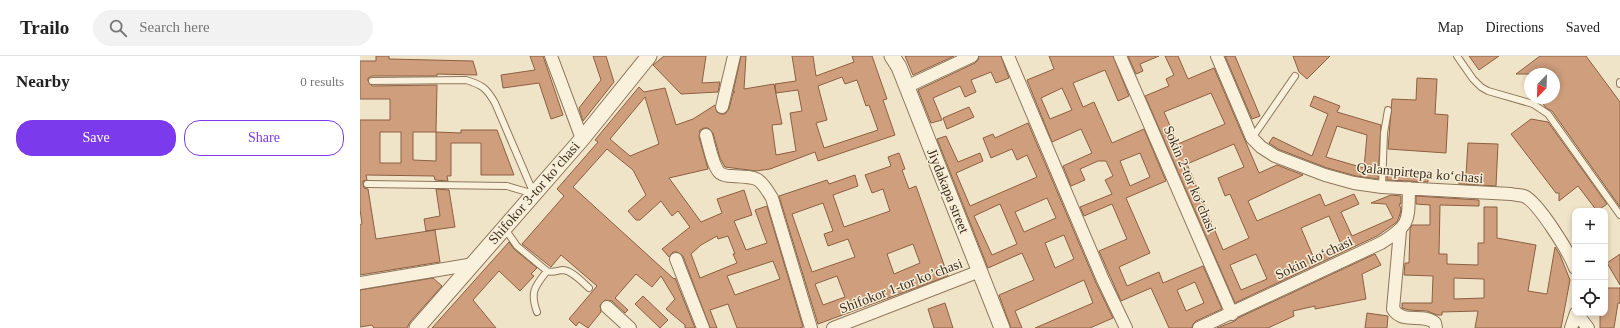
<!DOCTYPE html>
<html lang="en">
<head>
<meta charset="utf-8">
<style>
	:root { --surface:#fff; --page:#f2f2f2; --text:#222; --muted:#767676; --line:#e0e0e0; --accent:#7c3aed }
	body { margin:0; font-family:"Times New Roman",serif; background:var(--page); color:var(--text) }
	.controls { position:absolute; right:12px; bottom:12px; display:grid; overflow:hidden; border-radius:8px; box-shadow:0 2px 6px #0003 }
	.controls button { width:36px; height:36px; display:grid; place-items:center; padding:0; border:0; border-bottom:1px solid var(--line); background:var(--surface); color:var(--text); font:20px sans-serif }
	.compass { position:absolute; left:1164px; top:12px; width:36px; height:36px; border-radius:50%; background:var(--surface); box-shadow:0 2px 6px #0003; rotate:203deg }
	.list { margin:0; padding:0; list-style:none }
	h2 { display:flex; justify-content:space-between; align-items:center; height:52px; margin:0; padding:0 16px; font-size:17px }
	h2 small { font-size:13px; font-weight:400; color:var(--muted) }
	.actions { display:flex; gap:8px; padding:12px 16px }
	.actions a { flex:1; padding:9px 0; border:1px solid var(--accent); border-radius:16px; text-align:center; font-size:14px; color:var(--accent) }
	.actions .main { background:var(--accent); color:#fff }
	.icon { flex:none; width:22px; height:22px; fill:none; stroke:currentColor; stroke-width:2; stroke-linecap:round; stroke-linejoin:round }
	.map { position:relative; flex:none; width:1260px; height:272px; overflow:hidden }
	header { display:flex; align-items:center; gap:24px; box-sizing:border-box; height:56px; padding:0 20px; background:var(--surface); border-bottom:1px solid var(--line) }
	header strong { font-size:19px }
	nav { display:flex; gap:22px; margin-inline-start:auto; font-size:14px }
	.search { width:280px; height:36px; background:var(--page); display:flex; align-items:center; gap:10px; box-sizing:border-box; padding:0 14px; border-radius:22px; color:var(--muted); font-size:15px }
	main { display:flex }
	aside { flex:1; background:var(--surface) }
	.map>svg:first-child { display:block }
	.building { fill:#cf9f7d; stroke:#8d5f41; fill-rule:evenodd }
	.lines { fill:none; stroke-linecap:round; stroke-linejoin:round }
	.service-casing { stroke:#8d765c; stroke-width:8 }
	.minor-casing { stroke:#8d765c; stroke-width:14 }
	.tertiary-casing { stroke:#8d765c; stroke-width:17 }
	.service { stroke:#faf1dc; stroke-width:6 }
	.minor { stroke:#faf1dc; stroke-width:12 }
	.tertiary { stroke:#faf1dc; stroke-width:15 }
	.labels { text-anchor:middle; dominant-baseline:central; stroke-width:3; stroke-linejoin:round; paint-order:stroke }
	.street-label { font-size:14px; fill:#3d2e20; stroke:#f7eed8 }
</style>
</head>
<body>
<header>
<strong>Trailo</strong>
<div class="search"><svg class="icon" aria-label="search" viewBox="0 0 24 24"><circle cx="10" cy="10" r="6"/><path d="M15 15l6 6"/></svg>Search here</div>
<nav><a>Map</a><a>Directions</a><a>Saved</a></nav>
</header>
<main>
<aside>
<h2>Nearby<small>0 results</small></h2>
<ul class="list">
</ul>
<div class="actions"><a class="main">Save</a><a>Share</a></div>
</aside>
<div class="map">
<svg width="1260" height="272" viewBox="0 0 1260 272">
	<rect width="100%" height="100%" fill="#f0e4c8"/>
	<path class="building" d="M 16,0 L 29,0 L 29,3 L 113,5 L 117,19 L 77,18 L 77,20 L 12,20 L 8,22 L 8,25 L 12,30 L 77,29 L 76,76 L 101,77 L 101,74 L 137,74 L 154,119 L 121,119 L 121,87 L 91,87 L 91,120 L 87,120 L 88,125 L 75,124 L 74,120 L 6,119 L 7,124 L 3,125 L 3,128 L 4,132 L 8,133 L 16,183 L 75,174 L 80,206 L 0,219 L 0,169 L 2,168 L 0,153 L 0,64 L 30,64 L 30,43 L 0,43 L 0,5 L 16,5 ZM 20,76 L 41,76 L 41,107 L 20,107 ZM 53,76 L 76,76 L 76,105 L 53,104 Z
		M 170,0 L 183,0 L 203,59 L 191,63 L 179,27 L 143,32 L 141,19 L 175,14 Z
		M 233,0 L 246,0 L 254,26 L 223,65 L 219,52 L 241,24 Z
		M 304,0 L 346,0 L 342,27 L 360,26 L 358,36 L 321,38 L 293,9 Z
		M 381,0 L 386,0 L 384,33 L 414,28 L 422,68 L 412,69 L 416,99 L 436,95 L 430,57 L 442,55 L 438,34 L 416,37 L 415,28 L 436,25 L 432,0 L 453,0 L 456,20 L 494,6 L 492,0 L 512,0 L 527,43 L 523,44 L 535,79 L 458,105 L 455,96 L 410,113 L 396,115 L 365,111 L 360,102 L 353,77 L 348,72 L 344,72 L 340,74 L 339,81 L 348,113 L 309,122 L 341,166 L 362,157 L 357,143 L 384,134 L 392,159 L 374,165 L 386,194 L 407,187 L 395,154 L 407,150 L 443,271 L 439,272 L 377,272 L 368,248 L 350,254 L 357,272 L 350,272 L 323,200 L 317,196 L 313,196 L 309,201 L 302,193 L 330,171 L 318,155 L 312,160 L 301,145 L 280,164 L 276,164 L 268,155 L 286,139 L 273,114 L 247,93 L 213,131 L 314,223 L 315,222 L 335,272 L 325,272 L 325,269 L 306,253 L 315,243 L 301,220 L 292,231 L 276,218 L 255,242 L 268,254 L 265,257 L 252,245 L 245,244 L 240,249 L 241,256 L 228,272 L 219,266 L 216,270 L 209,263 L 237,230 L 201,199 L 191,211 L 162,188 L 204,140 L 197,133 L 238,86 L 235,84 L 279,31 L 284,36 L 305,32 L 316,69 L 333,63 L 355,49 L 357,56 L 361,58 L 365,58 L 369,53 L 373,37 L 375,36 L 373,36 ZM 482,21 L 485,28 L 497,24 L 506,50 L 509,49 L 518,74 L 464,92 L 456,67 L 467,64 L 458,30 ZM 285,41 L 299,88 L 270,100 L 250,83 ZM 357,180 L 358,183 L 368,180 L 375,198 L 373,198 L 377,207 L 340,222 L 331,198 L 341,189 ZM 413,205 L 420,223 L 375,239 L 367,220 Z
		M 545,0 L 594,0 L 553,19 Z
		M 619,0 L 641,0 L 649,22 L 636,27 L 631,16 L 611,24 L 616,36 L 605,41 L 600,30 L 573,42 L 582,64 L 571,67 L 558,34 L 615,7 L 618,4 Z
		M 689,0 L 753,0 L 769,40 L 758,45 L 745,14 L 713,27 L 723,51 L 734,46 L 752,87 L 784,73 L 806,125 L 766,142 L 790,197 L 759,211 L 767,230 L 799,216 L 803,227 L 843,210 L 862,253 L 836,265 L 833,268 L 832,272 L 809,272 L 791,232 L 761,245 L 739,195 L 767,183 L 752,148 L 724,160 L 720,151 L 752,138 L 745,124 L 753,120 L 746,105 L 738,105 L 720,113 L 725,124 L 711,130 L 703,110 L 732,97 L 721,73 L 692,86 L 667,24 L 694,13 ZM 702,32 L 712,54 L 690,63 L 681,42 ZM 780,97 L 790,121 L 770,130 L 760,105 ZM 835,226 L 844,247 L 826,255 L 817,234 Z
		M 768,0 L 799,0 L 780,8 L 783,15 L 776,18 Z
		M 805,0 L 818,0 L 828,23 L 854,12 L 899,117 L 917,109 L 943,119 L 888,145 L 897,165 L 960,138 L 965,150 L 994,138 L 999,148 L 981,156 L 992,180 L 1033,162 L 1026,148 L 1011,147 L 1031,139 L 1041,140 L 1041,148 L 1039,148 L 1041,153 L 1040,158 L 1037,166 L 1017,180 L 875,247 L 785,40 L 809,30 L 806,23 L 814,19 ZM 851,37 L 865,68 L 818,88 L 804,56 ZM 874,88 L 884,111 L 858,122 L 865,140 L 870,138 L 889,182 L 863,194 L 827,108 ZM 969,160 L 981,188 L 953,200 L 941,172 ZM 896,198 L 907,223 L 881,234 L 870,209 Z
		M 865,0 L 875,0 L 900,60 L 892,63 Z
		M 933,0 L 970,0 L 947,23 L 939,16 Z
		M 1109,0 L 1139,0 L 1119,14 Z
		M 1180,0 L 1226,0 L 1260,46 L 1260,151 L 1192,55 L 1186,52 L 1179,42 L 1194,42 L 1194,18 L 1156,18 Z
		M 1057,22 L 1077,23 L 1075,58 L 1088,59 L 1086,97 L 1028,93 L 1032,43 L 1056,44 Z
		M 954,40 L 980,50 L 977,56 L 1021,69 L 1018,123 L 996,120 L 967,112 L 918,93 L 909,87 L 913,81 L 952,100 L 968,58 L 950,50 ZM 977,70 L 1007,79 L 1004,112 L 966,101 Z
		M 609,51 L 614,61 L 587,73 L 583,62 Z
		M 1171,63 L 1188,66 L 1247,148 L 1237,155 L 1218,130 L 1199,145 L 1199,137 L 1196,137 L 1151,78 Z
		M 668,67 L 736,227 L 753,262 L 730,272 L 675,272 L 733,247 L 724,224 L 655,255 L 662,272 L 651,272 L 639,239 L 674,224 L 662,197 L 628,212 L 577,83 L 586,80 L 598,106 L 620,97 L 623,105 L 596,117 L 610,150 L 677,121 L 667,99 L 657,104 L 652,93 L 631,102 L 623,82 L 633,78 L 635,82 ZM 687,142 L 696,162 L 664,176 L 655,156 ZM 640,148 L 657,188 L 632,199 L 614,160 ZM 704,179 L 714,203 L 695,212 L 685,187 Z
		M 1108,87 L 1138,88 L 1136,130 L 1099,128 L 1100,119 L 1106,119 Z
		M 539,97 L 545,113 L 542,114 L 549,133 L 556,130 L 588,220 L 458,268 L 419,140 L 467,124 L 469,128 L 495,119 L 498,130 L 473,139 L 484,171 L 530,155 L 523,133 L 512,137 L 505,119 L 531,110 L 528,101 ZM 463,147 L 473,175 L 464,178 L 468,190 L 488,183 L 495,201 L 452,216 L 432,158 ZM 553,188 L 560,207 L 534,218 L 527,198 ZM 477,220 L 485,241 L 463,249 L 455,228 Z
		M 1027,116 L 1068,118 L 1068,126 L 1027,124 Z
		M 76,133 L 89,134 L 95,171 L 66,175 L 64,163 L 80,160 Z
		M 1056,140 L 1119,144 L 1119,150 L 1080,149 L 1079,198 L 1087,198 L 1087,208 L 1118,209 L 1118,187 L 1124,187 L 1124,151 L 1137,151 L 1137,182 L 1176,189 L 1168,235 L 1187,238 L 1195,191 L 1200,199 L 1210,224 L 1201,272 L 1115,272 L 1118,255 L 1082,256 L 1082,259 L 1077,259 L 1067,255 L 1049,254 L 1042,252 L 1042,247 L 1072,247 L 1073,220 L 1044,219 L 1045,207 L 1049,207 L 1050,173 L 1052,169 L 1070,169 L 1070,149 L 1056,148 ZM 1094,222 L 1124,223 L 1124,242 L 1094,243 Z
		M 149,186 L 154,193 L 177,212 L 171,218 L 174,220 L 160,235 L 139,215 L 113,244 L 136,272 L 72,272 Z
		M 1015,198 L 1021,209 L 1002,218 L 1006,243 L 955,253 L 955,250 L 933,255 L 934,260 L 908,272 L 857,272 L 875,265 L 878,262 Z
		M 1260,198 L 1260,229 L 1247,207 Z
		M 73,222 L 82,230 L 50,266 L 47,272 L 14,272 L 12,269 L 0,271 L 0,234 Z
		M 1245,232 L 1260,232 L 1260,247 L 1258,247 L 1254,272 L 1240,272 L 1240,257 L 1245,257 Z
		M 283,240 L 308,264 L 300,272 L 275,248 Z
		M 585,247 L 593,272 L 574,272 L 568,253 Z
		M 1007,257 L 1028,260 L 1027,272 L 1005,272 Z"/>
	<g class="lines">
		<g class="service-casing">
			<path id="service" d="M 1097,0 L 1113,23 L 1121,31 L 1128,35 L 1173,48 L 1188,58 L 1260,159
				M 1260,26 L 1260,28
				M 892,82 L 935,20
				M 7,128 L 147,130 L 174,138 L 135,47 C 127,33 123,29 106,24 L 12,25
				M 1022,131 L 1024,77 L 1028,54
				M 145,173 L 157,190 L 187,215 C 193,217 196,215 202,214 C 212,214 222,226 229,232
				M 177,256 C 170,237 174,231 187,215"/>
		</g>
		<g class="minor-casing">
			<path id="minor" d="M 191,0 L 222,83
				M 648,0 L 743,224 L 766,272
				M 760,0 L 872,258
				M 857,0 L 892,82 L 901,91 L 915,100 L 965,119 L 994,127 L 1022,131 L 1151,138 C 1155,139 1160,139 1164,140 C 1178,146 1209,196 1215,212
				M 546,31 L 612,0
				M 362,51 L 374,0
				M 346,79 C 349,89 353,111 360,117 C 364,120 368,120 372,120 C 397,121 399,120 412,142 L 451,272
				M 1040,175 L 1033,253 C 1043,269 1063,256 1075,267 L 1076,272
				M 316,203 L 343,272
				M 0,227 L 114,208
				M 247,251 L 270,272
				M 1220,257 L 1221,263 L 1228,272
				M 473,272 L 620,215
				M 839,272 L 1021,187 C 1051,168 1048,166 1049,132
				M 1211,272 L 1216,257"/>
		</g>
		<g class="tertiary-casing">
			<path id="tertiary" d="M 532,0 L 539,11 L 642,272
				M 57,272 L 222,83 L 289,0"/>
		</g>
		<use href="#service" class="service"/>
		<use href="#minor" class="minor"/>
		<use href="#tertiary" class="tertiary"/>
	</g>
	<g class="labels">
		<g class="street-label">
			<text transform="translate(1060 117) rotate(5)">Qalampirtepa koʻchasi</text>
			<text transform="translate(830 123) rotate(67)">Sokin 2-tor koʼchasi</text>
			<text transform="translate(588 135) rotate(68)">Jiydakapa street</text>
			<text transform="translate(174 137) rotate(-49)">Shifokor 3-tor koʼchasi</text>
			<text transform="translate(954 202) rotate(-25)">Sokin koʻchasi</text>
			<text transform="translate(541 230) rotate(-21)">Shifokor 1-tor koʼchasi</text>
		</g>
	</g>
</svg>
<div class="controls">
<button>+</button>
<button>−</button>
<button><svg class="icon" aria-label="locate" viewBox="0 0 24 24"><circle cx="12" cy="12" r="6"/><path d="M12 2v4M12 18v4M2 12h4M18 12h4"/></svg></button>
</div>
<svg class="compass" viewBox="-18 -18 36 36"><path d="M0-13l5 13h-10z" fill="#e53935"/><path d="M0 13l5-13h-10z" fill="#767676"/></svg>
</div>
</main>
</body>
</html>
